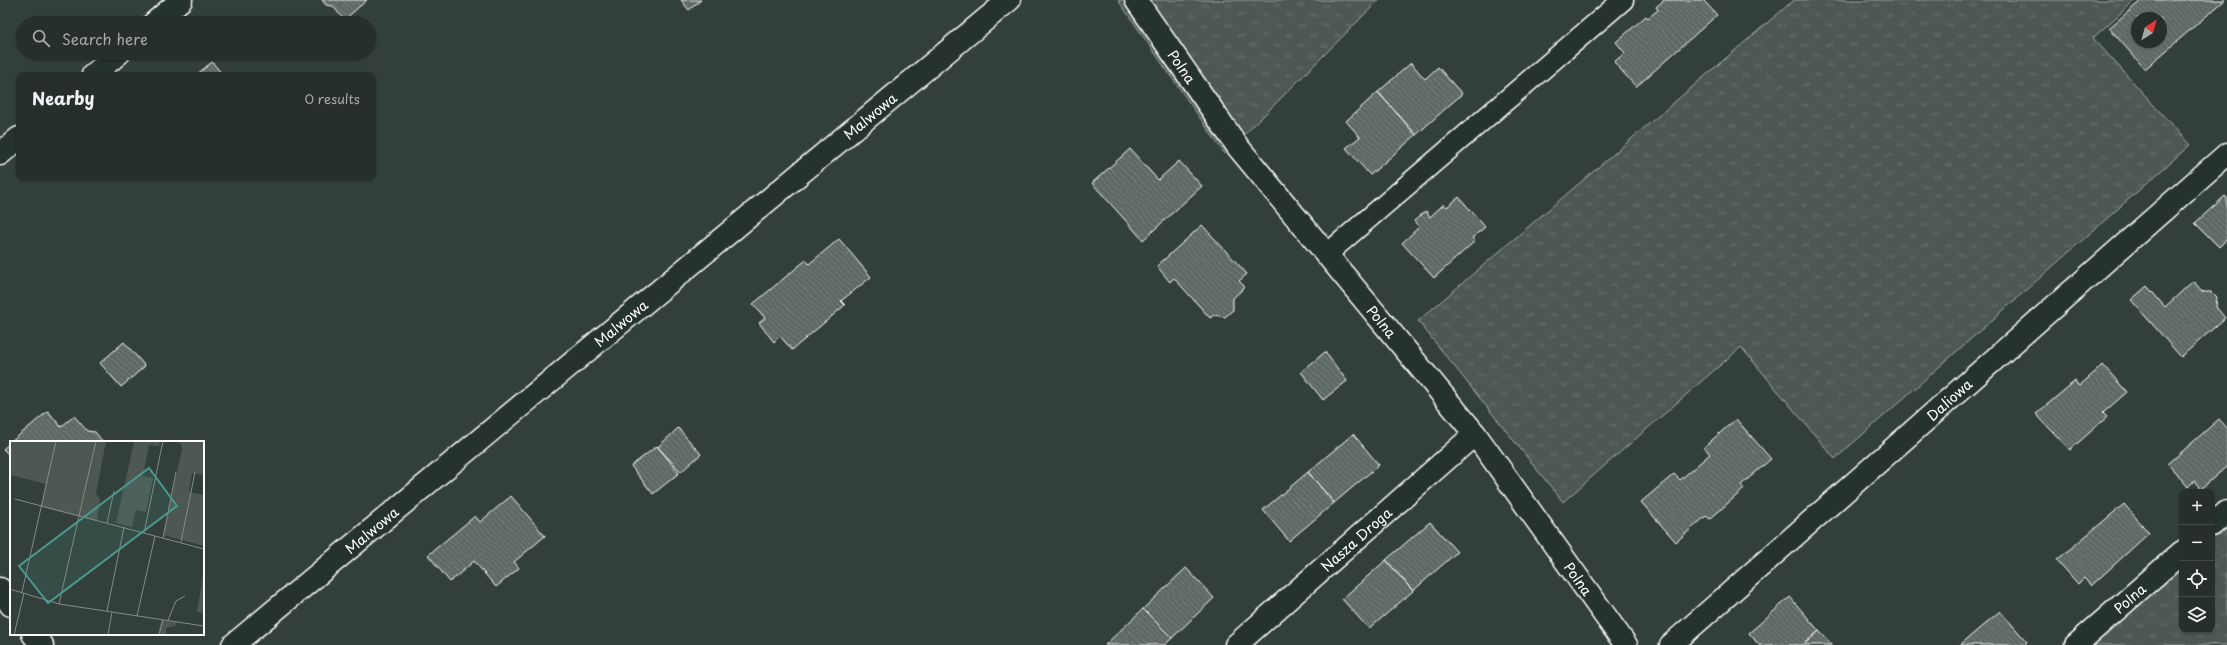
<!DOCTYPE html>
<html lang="en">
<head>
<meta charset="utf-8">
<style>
	:root { --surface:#262f2c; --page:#323b38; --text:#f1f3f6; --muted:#a4a9a9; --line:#424a48 }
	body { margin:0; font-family:"Playpen Sans",sans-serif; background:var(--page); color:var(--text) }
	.controls { position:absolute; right:12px; bottom:12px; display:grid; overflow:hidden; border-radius:8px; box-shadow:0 1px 3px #0004 }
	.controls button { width:36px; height:36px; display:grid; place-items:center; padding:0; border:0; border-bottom:1px solid var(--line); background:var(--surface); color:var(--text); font:20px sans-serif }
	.compass { position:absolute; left:2131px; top:12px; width:36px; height:36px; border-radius:50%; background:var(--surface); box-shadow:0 1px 3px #0004; rotate:37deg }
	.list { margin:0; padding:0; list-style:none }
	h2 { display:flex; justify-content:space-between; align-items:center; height:52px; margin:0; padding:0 16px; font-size:17px }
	h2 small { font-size:13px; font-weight:400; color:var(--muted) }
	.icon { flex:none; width:22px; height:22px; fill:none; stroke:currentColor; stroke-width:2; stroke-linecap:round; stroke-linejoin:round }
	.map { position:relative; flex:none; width:2227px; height:645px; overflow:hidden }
	.search { position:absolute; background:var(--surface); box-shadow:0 1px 3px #0004; left:16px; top:16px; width:360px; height:44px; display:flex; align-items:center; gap:10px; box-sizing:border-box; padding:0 14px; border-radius:22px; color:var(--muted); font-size:15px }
	.panel { position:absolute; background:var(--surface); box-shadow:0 1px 3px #0004; left:16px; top:72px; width:360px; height:108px; border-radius:8px }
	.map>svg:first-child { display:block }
	.grass { fill:url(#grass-tufts); stroke:#a6aca9 }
	.building { fill:url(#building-back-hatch); stroke:#fff; fill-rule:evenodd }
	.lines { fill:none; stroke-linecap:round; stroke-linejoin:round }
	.service-casing { stroke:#fff; stroke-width:23 }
	.minor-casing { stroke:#fff; stroke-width:25 }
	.service { stroke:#26332d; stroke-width:20 }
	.minor { stroke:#26332d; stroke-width:22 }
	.labels { text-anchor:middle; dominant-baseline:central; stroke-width:3; stroke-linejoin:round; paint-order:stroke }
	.street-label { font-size:14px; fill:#fff; stroke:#26332d }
	.inset-road { fill:none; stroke:#858c89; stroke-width:1 }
	.view { fill:#4b9892; fill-opacity:0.15; stroke:#4b9892; stroke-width:2 }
	.inset-edge { fill:none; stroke:#fff; stroke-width:2 }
</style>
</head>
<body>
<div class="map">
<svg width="2227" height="645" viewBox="0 0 2227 645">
	<defs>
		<pattern id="grass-tufts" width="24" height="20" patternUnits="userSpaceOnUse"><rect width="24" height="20" fill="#4d5853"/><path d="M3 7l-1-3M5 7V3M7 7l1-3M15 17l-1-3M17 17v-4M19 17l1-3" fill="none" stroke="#68716d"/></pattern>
		<pattern id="building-back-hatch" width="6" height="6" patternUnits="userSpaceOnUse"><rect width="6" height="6" fill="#5f6964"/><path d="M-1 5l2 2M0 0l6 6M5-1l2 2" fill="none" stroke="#77807b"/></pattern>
	</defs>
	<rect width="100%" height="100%" fill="#333f3a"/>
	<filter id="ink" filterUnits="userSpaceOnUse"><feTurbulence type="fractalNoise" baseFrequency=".025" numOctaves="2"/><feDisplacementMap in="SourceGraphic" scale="8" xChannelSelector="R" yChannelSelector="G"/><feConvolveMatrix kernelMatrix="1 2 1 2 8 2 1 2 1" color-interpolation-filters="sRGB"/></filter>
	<g filter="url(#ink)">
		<path class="grass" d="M 1118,0 L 1379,0 L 1225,154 Z
			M 1794,0 L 2135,0 L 2093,38 L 2190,145 L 1835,459 L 1741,347 L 1563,502 L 1418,321 Z
			M 2227,508 L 2227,645 L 2071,645 L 2182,547 L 2182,630 L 2212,630 L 2212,521 Z"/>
		<path class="building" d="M 322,0 L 367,0 L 344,20 L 333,6 L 326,5 Z
			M 681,0 L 701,0 L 689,10 Z
			M 1664,0 L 1703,0 L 1717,15 L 1636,87 L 1614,62 L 1625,53 L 1616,42 L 1646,16 L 1648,18 L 1658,10 L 1656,7 Z
			M 2142,0 L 2225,0 L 2145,69 L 2109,28 ZM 2137,18 L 2161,18 L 2161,42 L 2137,42 Z
			M 212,62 L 223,75 L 196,75 Z
			M 1411,63 L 1425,79 L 1438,67 L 1462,94 L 1416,135 L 1378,92 Z
			M 1378,92 L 1416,135 L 1370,175 L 1346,148 L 1360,137 L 1346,121 Z
			M 1130,149 L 1158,180 L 1179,161 L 1202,186 L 1143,240 L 1092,183 Z
			M 2225,196 L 2227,198 L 2227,239 L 2219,247 L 2195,223 Z
			M 1459,197 L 1485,227 L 1472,238 L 1475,241 L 1434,278 L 1402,243 L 1419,227 L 1414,221 L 1426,211 L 1430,217 L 1444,204 L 1447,207 Z
			M 1202,225 L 1247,274 L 1239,281 L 1245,287 L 1233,298 L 1233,310 L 1225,317 L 1214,315 L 1210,318 L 1174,278 L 1170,282 L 1157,266 Z
			M 839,239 L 871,277 L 841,301 L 845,305 L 792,350 L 780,336 L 774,342 L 759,323 L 765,318 L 753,304 L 806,260 L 809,264 Z
			M 2193,281 L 2203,292 L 2211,292 L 2217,298 L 2216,307 L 2225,318 L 2181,357 L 2131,300 L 2147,286 L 2165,307 Z
			M 124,342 L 145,366 L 121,387 L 100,363 Z
			M 1325,352 L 1347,381 L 1323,400 L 1301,372 Z
			M 2103,365 L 2127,392 L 2103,413 L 2107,417 L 2070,450 L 2036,414 L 2075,381 L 2079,386 Z
			M 48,411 L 61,427 L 74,416 L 87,431 L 95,432 L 103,442 L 11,442 Z
			M 1736,419 L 1771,459 L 1741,485 L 1744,489 L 1710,519 L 1706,516 L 1676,542 L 1641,502 L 1674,474 L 1680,480 L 1710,454 L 1704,447 Z
			M 2219,419 L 2227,428 L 2227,466 L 2201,489 L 2194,481 L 2188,487 L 2168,464 Z
			M 678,428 L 701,454 L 681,472 L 658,447 Z
			M 1353,434 L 1379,465 L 1334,503 L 1308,472 Z
			M 11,442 L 11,457 L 3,449 Z
			M 657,446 L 679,473 L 653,494 L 631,466 Z
			M 1308,472 L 1334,503 L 1289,541 L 1263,510 Z
			M 511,496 L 545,536 L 514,562 L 519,568 L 496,587 L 474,561 L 450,582 L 428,555 L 475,516 L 480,522 Z
			M 2124,504 L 2149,533 L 2091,586 L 2084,578 L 2078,584 L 2057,560 Z
			M 1430,522 L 1457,552 L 1413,591 L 1386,560 Z
			M 1386,560 L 1413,591 L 1369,629 L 1342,599 Z
			M 1186,568 L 1214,598 L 1172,638 L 1143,609 Z
			M 1790,597 L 1819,631 L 1803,645 L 1759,645 L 1749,633 Z
			M 1143,609 L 1172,638 L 1165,645 L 1105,645 Z
			M 2000,611 L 2027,642 L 2024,645 L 1960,645 Z
			M 1819,631 L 1832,645 L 1803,645 Z"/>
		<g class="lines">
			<g class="service-casing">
				<path id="service" d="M 1327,254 L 1623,0"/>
			</g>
			<g class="minor-casing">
				<g id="minor">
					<path id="s1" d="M 1136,0 L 1238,147 L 1475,434 L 1626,645"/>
					<path d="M 154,23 L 181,0"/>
					<path d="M 93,75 L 119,53"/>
					<path d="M 0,154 L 19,138"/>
					<path d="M 2212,525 L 2227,512"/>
					<path d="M 0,589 L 11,605"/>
					<path d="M 33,634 L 42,645"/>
					<path id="s2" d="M 233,645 L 1009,0"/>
					<path id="s3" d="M 1236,645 L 1475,434"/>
					<path id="s4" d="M 1671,645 L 2227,154"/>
					<path id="s5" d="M 2076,645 L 2182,552"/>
				</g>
			</g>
			<use href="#service" class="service"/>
			<use href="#minor" class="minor"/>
		</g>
	</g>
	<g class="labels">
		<g class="street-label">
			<text stroke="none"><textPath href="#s1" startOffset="81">Polna</textPath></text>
			<text stroke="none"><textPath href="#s2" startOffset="828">Malwowa</textPath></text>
			<text stroke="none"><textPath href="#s1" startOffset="405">Polna</textPath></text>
			<text stroke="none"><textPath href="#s2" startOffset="504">Malwowa</textPath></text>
			<text stroke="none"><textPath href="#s4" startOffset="371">Daliowa</textPath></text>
			<text stroke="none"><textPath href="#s2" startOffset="180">Malwowa</textPath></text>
			<text stroke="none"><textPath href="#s3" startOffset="160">Nasza Droga</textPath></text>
			<text stroke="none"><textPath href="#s1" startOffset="729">Polna</textPath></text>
			<text stroke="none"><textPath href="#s5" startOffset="71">Polna</textPath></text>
		</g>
	</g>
	<g transform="translate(10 441)">
		<rect width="194" height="194" fill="#333f3a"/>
		<path d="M 0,0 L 96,0 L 86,53 L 90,58 L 87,80 L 31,66 L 36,43 L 0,34 ZM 119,0 L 150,0 L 149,5 L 139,4 L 133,35 L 143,37 L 136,71 L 126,69 L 122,86 L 106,82 L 124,1 ZM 165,0 L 194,0 L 194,34 L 182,32 L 179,51 L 194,54 L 194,105 L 153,94 L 172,8 L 171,3 ZM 194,128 L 194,172 L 187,171 Z" fill="#4d5853"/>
		<path d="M 151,179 L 167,181 L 165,185 L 156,187 L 156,194 L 148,194 Z" fill="#4d5853"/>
		<path class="inset-road" d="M 5,58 L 194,108M 97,82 L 104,50M 134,92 L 153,0M 153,97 L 166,31M 171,101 L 185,31M 0,148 L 49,163 L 194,185M 12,151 L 46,0M 49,163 L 86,0M 97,170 L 114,86M 127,175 L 145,95M 158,179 L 166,160 L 175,155M 4,194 L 14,152M 98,194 L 102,171M 149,194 L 153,179"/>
		<path class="view" d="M 139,27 L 167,65 L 38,162 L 9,125 Z"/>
		<rect width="194" height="194" class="inset-edge"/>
	</g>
</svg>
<div class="controls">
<button>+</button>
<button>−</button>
<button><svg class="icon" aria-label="locate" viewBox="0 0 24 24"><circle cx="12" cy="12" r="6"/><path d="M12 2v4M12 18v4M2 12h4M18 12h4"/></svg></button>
<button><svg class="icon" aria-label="layers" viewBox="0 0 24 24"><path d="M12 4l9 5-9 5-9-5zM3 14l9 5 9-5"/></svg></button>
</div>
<svg class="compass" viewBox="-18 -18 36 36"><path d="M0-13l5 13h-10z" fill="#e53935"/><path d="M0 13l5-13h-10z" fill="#a4a9a9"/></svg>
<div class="search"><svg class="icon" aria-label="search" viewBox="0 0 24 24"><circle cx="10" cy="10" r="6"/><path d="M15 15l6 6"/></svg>Search here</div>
<section class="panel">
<h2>Nearby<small>0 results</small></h2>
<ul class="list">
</ul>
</section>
</div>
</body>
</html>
